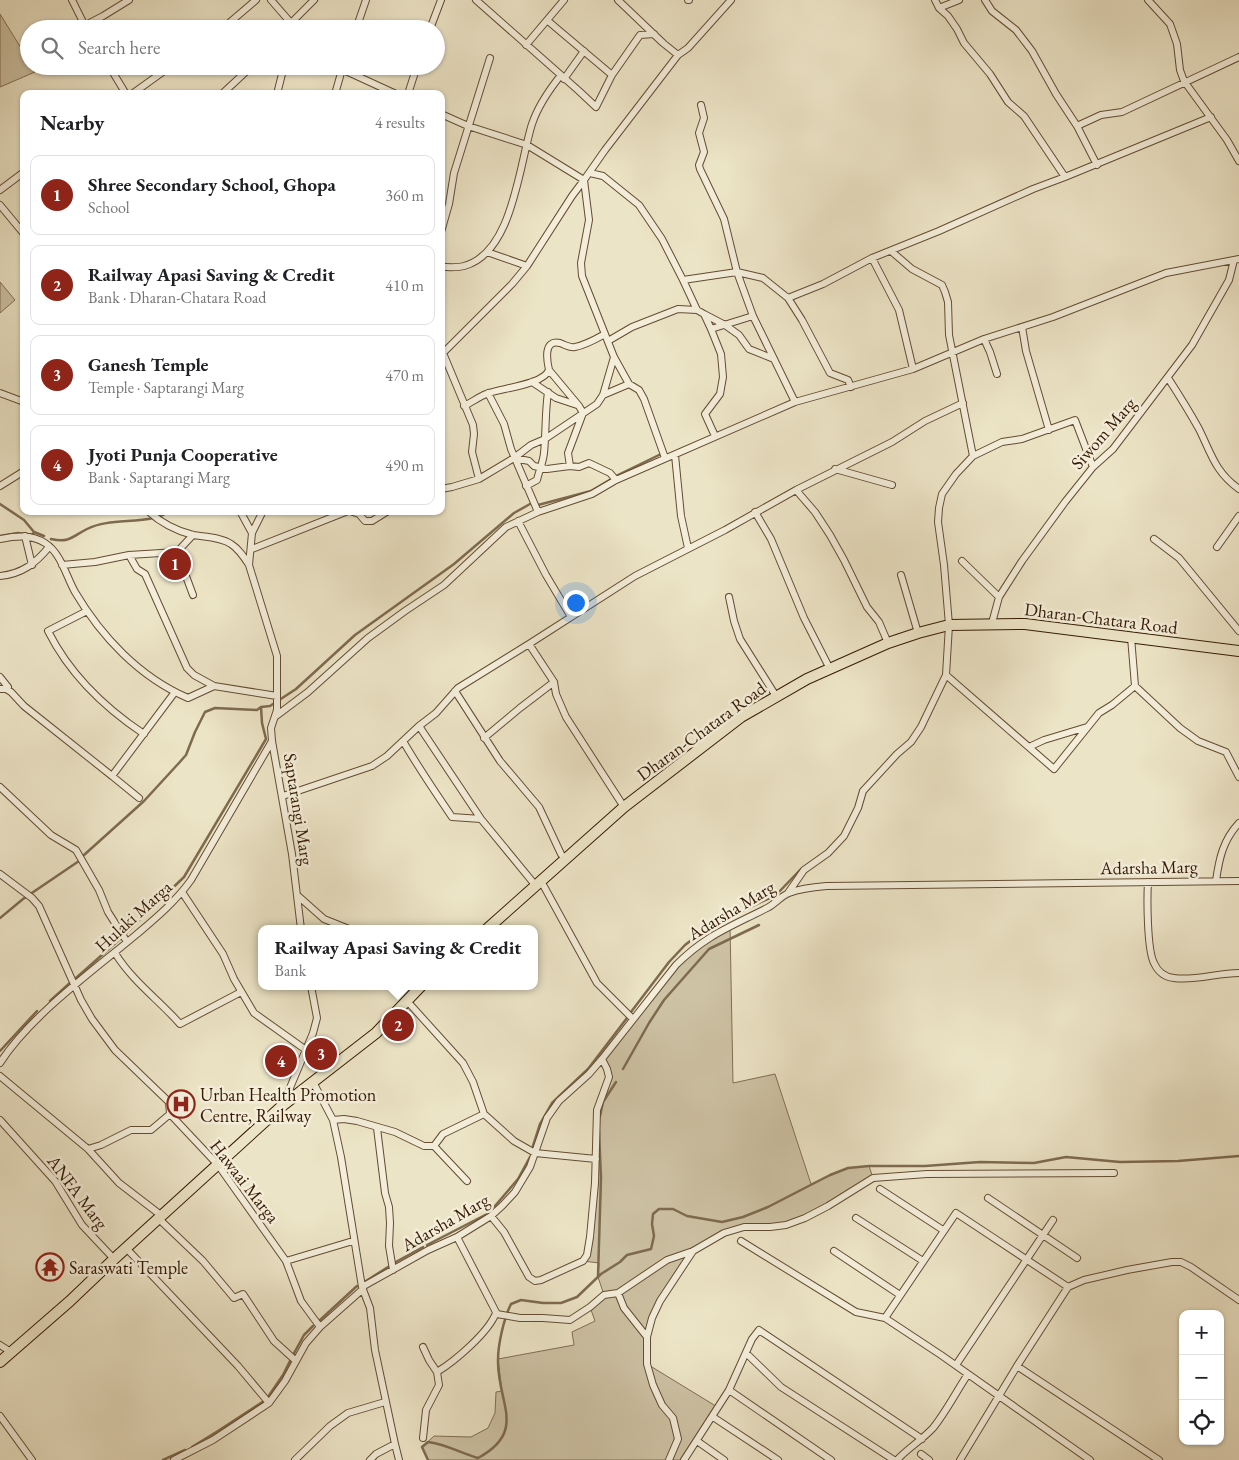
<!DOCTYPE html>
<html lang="en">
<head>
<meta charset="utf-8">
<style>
	:root { --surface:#fff; --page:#f2f2f2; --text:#202124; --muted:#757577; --line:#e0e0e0; --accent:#8f2418 }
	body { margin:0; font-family:"EB Garamond",serif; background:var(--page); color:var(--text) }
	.controls { position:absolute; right:15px; bottom:15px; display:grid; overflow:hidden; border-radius:10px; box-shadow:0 1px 4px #0004 }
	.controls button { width:45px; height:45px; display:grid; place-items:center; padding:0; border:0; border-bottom:1px solid var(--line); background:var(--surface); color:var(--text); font:25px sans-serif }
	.you { position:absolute; left:575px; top:602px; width:18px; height:18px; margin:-12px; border:4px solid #fff; border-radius:50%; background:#1a73e8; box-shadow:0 0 0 8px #1a73e833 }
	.badge { display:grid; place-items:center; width:32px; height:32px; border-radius:50%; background:var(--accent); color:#fff; font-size:16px; font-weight:700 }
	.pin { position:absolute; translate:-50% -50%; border:2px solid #fff; box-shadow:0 1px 5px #0006 }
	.popup { position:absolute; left:258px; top:925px; width:280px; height:65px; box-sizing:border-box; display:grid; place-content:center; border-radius:10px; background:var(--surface); filter:drop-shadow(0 1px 4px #0005); font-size:16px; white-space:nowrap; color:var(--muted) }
	.popup b { font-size:19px; color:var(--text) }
	.popup::after { content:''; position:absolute; left:50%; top:100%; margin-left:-10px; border:10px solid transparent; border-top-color:var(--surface) }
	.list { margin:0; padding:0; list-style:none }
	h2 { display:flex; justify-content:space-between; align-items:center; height:65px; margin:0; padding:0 20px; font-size:21px }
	h2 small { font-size:16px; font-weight:400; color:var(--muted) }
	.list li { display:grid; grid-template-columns:32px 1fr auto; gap:15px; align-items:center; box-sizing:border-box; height:80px; margin:0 10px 10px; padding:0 10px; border:1px solid var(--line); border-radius:10px }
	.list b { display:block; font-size:19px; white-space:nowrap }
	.list p { margin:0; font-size:16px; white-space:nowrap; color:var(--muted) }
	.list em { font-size:16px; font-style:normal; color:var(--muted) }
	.icon { flex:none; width:28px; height:28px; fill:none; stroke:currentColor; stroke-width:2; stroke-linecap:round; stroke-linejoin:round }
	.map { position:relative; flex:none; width:1239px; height:1460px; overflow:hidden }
	.search { position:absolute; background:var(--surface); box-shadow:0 1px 4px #0004; left:20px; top:20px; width:425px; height:55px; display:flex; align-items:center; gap:12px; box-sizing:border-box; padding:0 18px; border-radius:28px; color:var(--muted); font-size:19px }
	.panel { position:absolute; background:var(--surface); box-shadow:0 1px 4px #0004; left:20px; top:90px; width:425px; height:425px; border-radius:10px }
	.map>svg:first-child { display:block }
	.green { fill:#cdc2a4; stroke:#816e52 }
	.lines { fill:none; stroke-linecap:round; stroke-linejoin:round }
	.stream { stroke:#7e6a4f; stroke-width:2.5 }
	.street-casing { stroke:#634c32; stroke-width:8 }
	.primary-casing { stroke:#351a00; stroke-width:12 }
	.street { stroke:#f3edda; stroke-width:6 }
	.primary { stroke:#ece4c6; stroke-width:10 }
	.labels { text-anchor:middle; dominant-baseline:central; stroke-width:5; stroke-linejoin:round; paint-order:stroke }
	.street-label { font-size:18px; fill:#351a00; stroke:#f3edda }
	.poi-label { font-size:18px; fill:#351a00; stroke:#f3edda; text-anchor:start }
</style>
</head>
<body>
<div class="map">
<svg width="1239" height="1460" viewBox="0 0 1239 1460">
	<rect width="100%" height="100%" fill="#ece4c6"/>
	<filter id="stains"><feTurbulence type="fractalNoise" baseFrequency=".004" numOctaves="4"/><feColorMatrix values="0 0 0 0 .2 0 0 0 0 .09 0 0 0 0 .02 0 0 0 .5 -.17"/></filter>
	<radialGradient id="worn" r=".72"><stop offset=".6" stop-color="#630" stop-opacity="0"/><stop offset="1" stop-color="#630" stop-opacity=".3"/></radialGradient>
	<path class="green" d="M 0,14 L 29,61 L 29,66 L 32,66 L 35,72 L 0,87 Z
		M 0,282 L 15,300 L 0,313 Z
		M 730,925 L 733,1083 L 775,1074 L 811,1184 L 848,1168 L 869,1166 L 873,1178 L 858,1188 L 786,1225 L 744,1227 L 693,1251 L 652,1318 L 647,1364 L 719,1408 L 684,1460 L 428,1460 L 422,1447 L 434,1436 L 471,1437 L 488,1428 L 495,1413 L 496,1392 L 502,1391 L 498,1359 L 574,1345 L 572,1332 L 595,1321 L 590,1307 L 604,1295 L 598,1277 L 599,1263 L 583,1261 L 587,1255 L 597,1110 L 609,1077 L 602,1059 L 676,965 Z"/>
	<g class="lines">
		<path class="stream" d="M 0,504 L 24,520 L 34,532 L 44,536
			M 538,505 L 591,491 L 618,475 L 661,454
			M 159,517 L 171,511
			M 0,536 L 18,533 L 32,535 L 34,532
			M 51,539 C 70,543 71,537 87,529 C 107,519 132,523 153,518
			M 84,855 L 144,801 L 178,764 L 186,755 L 195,732 L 205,712 L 215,708 L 257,710 L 261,707 L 270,706 L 296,689 L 355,635 L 454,564 L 514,513 L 530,504
			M 0,918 L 23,899 L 79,861
			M 124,935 L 184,877 L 266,739 L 262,723 L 261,707
			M 76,978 L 120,939
			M 50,1001 L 71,982
			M 631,1012 L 669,962 L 685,945 L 707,928 L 776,895 L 801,869
			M 0,1051 L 37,1011
			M 623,1069 L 649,1023 L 664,1000 L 709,949 L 759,925
			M 600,1116 L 603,1102 L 616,1082
			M 533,1146 L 540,1124 L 552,1103 L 588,1069 L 627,1018
			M 427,1245 L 489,1213 L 518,1179 L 530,1157
			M 394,1263 L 423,1247
			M 598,1276 L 601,1178 L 599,1131
			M 366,1281 L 388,1267
			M 319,1321 L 357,1286
			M 293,1355 L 304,1335 L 313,1326
			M 268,1397 L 283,1375 L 291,1359
			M 192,1447 L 218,1431 L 264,1401
			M 163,1460 L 185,1450
			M 428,1460 L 422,1447 L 428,1442 C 446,1444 460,1453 478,1458 C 528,1431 497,1403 498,1360 C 498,1344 504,1318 511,1304 L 521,1300 L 543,1303 L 561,1303 L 577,1297 L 601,1274 L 620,1262 L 627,1255 L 651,1249 L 654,1236 L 652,1224 L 653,1214 L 659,1209 L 673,1209 L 687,1216 L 722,1222 L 743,1217 L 768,1207 L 830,1175 L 848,1168 L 869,1166 L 925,1166 L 980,1162 L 1034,1163 L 1066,1157 L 1120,1162 L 1178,1161 L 1239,1156"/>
		<g class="street-casing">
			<path id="street" d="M 72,0 L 86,28
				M 271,0 L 291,23 L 292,29
				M 476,0 L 579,91 L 596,107 L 612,75 L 640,35 L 654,34
				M 618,0 L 663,43 L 678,55
				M 688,0 L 689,0
				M 935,0 L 939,8 L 948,16 L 957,29 L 964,43 L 990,74 L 1008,102 L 1024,116 L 1065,177 L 1211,117
				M 985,0 L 992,11 L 1016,30 L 1032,51 L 1056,94 L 1077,126 L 1097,165
				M 1148,0 L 1170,24 L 1177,44 L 1180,70 L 1184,81 L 1227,140 L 1239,161
				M 939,8 L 959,0
				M 548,21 L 612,75
				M 291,23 L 314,0
				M 84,26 L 103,16 L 129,0
				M 222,29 L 256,0
				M 356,29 L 366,0
				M 430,29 L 441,0
				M 526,45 L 564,0
				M 109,66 L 126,94
				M 335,66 L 396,94
				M 564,79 L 584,51
				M 132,94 L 171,66
				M 222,94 L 252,66
				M 277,94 L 284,66
				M 335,94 L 343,66
				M 408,94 L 417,66
				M 701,105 L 704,118 L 699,133 L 704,152 L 699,165 L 700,169 L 724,219 L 737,272 L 753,316 L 795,402
				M 441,114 L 468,126 L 527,145 L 584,180 L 605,150 L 678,55 L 688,48 L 731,0
				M 1077,126 L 1101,115 L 1122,112 L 1239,57
				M 590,173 L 603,176 L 639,205 L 662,239 L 683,280 L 737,272 L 763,278 L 788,298 L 802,320 L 830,373 L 848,380 L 851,387
				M 584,180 L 589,220 L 581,263 L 582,276 L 614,357 L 629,384 L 639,390 L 644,399 L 665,458
				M 0,190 L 24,172
				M 0,205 L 24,234
				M 441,232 L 449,204 L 454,173 L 490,58
				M 487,252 L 527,266
				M 872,258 L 899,310 L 913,369
				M 441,267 C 448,267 457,268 464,266 C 513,253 519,165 532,124 C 538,106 549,90 561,75
				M 683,280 L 697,310 L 704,314 L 711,329 L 721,354 L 723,377 L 720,394 L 705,414 L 715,436
				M 788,298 L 823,284 L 872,258 L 939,231 L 1033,189 L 1065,177
				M 704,314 L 725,325 L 739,335 L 749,349 L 774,359
				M 1022,327 L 1026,351 L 1049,430
				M 711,329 L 753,316
				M 984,339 L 990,352 L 997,374
				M 608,341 L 632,327 L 678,309 L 697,310
				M 443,353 L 473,425 L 474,434 L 472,452 L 479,479
				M 441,355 L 512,284 L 527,266 L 572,196 L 584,180
				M 549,370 L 579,406 L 583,413 L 568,453 L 570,466 L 579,467 L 589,463 L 610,473 L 616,480
				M 1168,378 C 1179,395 1189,411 1199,429 C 1211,453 1215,472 1239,489
				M 532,382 L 556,398 L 577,405
				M 0,393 L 24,402
				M 488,393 L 504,424 L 511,449 L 538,512
				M 603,395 L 629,384
				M 464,406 C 472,402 479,397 486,394 C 501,388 543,385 549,370 C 547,361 543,339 560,343 C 566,345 568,348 575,347 C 586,345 596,339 605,334
				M 675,455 L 681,516 L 688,548
				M 973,456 L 1002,442 L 1022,439 L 1075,420 L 1093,467
				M 514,458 L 529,461 L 534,466 L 547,469 L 570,466
				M 835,469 L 892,485
				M 0,486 L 24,471
				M 526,486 L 537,480 C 539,471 543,463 544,453 C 546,433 545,413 548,392
				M 441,489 L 452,487 L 479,479 L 514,458 L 531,445 L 545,439 L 597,404 L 603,395 L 614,357
				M 796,490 L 815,512 L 830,535 L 844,560 L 867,607 L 879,622 L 888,643
				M 148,511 C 160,522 177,531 193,535 C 205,537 221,537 231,544 C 239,549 244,557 249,565
				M 240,511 L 252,533 L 249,565 L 277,656 L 277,710 L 271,728 L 272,741 L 292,854 L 301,929
				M 350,511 L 359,514 L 365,521 L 372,521 L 388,511
				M 755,512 L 771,539 L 804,618 L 830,669
				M 518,521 L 546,575 L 571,617
				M 252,533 L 263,511
				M 25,536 L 32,565
				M 0,539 C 15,536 31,534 45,543 C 61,553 66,576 75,592 C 101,636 139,677 188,698 L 214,686 L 277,696
				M 1154,539 L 1179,558 L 1239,631
				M 1217,547 L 1239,516
				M 252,549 L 348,511
				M 177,552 L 193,535
				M 129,555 L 137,569 L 145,574 L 187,668 L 194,675 L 214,686
				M 962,561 L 999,597
				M 62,565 L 95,562 L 129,555 L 177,552 L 193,595
				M 901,575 L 918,633
				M 0,576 C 22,574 36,563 49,547
				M 729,597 L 734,621 L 740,639 L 776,696
				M 87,611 L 48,631 C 69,673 105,708 144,734
				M 992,623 L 999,597 L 1022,561 L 1065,502 L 1093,467 L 1113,449 L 1192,345 L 1229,280 L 1234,260
				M 1131,637 L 1135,686
				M 529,644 L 554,682 L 556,694 L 566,717 L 624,807
				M 946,675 L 1054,769 L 1099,713 L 1112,705 L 1135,686 L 1180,728 L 1198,741 L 1226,752 L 1239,777
				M 0,677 L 8,687 L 6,689
				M 0,689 L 6,689 L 11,692 L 24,706 L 112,776 L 175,692
				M 455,691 L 500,761 L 539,807 L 561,854 L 565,859
				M 276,716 L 308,692 L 368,638 L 405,611 L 444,585 L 506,527 L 538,512 L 592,494 L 616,480 L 795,402 L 913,369 L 984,339 L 1053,317 L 1166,273 L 1239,259
				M 419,726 L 481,819
				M 484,738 L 520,708 L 554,682
				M 403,741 C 418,767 435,792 452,817 L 481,819 L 536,886
				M 1029,747 L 1044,740 L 1087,727
				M 112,776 L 139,798
				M 0,787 L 51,835 L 76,850 L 99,890 L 108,912 L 127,942
				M 283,796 L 372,766 L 387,756 L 419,726 L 436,713 L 458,688 L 529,644 L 635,576 L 725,530 L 796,490 L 892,442 L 925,421 L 963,403
				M 0,874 L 32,898 L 39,906 L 81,1000 L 92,1019 L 115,1050 L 169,1102 L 170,1114 L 218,1165 L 286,1261 L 353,1241
				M 541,881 L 597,983 L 633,1019
				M 1216,881 C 1219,859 1223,840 1239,823
				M 1148,882 C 1147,898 1147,950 1154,963 C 1158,972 1164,977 1174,978 C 1195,981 1217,973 1239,973
				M 182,892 L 223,954 L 234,979 L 254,1013 L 306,1050
				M 788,893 L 804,870 L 828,853 L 844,836 L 858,808 L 863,791 L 897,754 L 911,742 L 921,727 L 946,675 L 949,625 L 944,565 L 938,522 L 939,508 L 942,494 L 956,474 L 973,456 L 949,335 L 948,302 L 945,292 L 942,285 L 912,269 L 891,251
				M 297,895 L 324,919 L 349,929
				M 115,953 C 133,982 159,1000 180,1024 L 241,992
				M 407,1001 L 463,1063 L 473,1082 L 484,1114 L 514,1141 L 535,1153 L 596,1159
				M 0,1063 C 31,1015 93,971 137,934 C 157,917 176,901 191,880 L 272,741
				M 0,1076 L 88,1149 L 119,1183 L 162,1216
				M 313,1082 L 333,1120 L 341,1157 L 362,1287 L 370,1308 L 375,1350 L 395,1444 L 376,1454 L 370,1460
				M 284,1102 L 313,1033 L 317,1018 L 311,986
				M 0,1120 L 55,1181 L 82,1225 L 114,1259
				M 333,1120 L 344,1119 L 357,1121 L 395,1132 L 424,1146 L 434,1146 L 467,1181
				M 377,1128 L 385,1193 L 389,1207 L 390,1223 L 389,1246 L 393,1270
				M 434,1146 L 443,1134 L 484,1114
				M 88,1149 L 101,1145 L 131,1130 L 151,1130 L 170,1114
				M 880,1189 L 943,1230
				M 988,1198 L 1077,1258
				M 491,1216 L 504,1232 L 529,1277 L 535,1281 L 541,1280 L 583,1261 L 587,1255 L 590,1237 L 595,1183 L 597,1110 L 609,1077 L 607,1069 L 602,1059
				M 856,1218 L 923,1261
				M 159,1219 L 203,1261 L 234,1298 L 243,1294 L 274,1341 L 296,1361
				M 457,1237 L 497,1314 L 520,1318 L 543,1318 L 570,1320 L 590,1307 L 604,1295 L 618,1293 L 667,1260 L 693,1251 L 724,1233 L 744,1227 L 770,1227 L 786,1225 L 805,1218 L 828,1206 L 873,1178 L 927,1174 L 1114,1173
				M 741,1241 L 856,1312 L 885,1318 L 941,1355 L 1090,1460
				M 126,1248 L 238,1366 L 269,1403
				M 834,1251 L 900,1295
				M 286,1261 L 301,1301 L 320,1327
				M 362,1287 L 428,1250 L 457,1237 L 491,1216 L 503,1205 L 515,1192 L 530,1167 L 547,1118 L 559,1101 L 589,1074 L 602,1059 L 676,965 C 706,935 730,927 767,908 C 775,904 781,896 789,893 C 802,888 815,887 827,886 L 1239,881
				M 618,1293 L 624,1308 L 647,1337
				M 885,1318 L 956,1213 L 1068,1287
				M 0,1345 L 11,1352
				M 423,1347 L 429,1360 L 437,1372
				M 746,1353 L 781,1387 L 894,1460
				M 956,1365 L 1053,1220
				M 1017,1366 L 1159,1460
				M 729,1390 L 831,1460
				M 0,1416 L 32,1460
				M 713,1417 L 778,1460
				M 423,1438 L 426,1410 L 439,1385 L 437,1372 C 455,1361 488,1333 496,1313
				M 697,1441 L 724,1460
				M 395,1444 L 399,1460
				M 921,1454 L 929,1460
				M 174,1460 L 213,1440 L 269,1403 L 285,1381 L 306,1343 L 320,1327 L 363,1289
				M 295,1460 L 330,1426 L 348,1413 L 385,1402
				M 669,1460 L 678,1439 L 673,1418 L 662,1405 L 653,1385 L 647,1364 L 647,1337 L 652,1318 L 660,1301 L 693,1251
				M 684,1460 L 729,1390 L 752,1339 L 759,1330 L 922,1439
				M 897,1460 C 908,1448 922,1440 933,1428 C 946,1412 956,1392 968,1374
				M 960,1460 L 1017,1366 L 1068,1287 L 1084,1280 L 1127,1270 L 1172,1262 L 1181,1262 L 1191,1267 L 1239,1300"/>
		</g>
		<g class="primary-casing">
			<path id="primary" d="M 487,929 L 624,807 L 741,717 L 807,679 L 888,643 L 918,633 L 949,625 L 1025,624 L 1239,651
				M 0,1362 L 70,1301 L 114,1259 L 282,1106 L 376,1033 L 421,986"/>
		</g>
		<use href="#street" class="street"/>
		<use href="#primary" class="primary"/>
	</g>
	<defs>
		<g id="hospital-ring" transform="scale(1.4375)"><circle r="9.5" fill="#f3edda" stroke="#8f2418" stroke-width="1.5"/><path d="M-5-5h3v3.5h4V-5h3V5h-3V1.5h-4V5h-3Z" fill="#8f2418"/></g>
		<g id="temple-ring" transform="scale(1.4375)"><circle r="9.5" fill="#f3edda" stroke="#8f2418" stroke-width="1.5"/><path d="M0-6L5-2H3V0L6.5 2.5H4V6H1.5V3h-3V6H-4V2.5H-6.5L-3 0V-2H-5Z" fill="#8f2418"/></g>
	</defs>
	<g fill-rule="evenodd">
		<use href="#hospital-ring" x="181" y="1104"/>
		<use href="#temple-ring" x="50" y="1267"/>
	</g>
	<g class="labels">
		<g class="street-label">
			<text transform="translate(1103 433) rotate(-49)">Siwom Marg</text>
			<text transform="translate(1101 618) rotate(7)">Dharan-Chatara Road</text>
			<text transform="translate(701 731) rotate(-36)">Dharan-Chatara Road</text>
			<text transform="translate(299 809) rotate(81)">Saptarangi Marg</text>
			<text transform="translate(1149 867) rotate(-1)">Adarsha Marg</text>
			<text transform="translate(731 910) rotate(-31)">Adarsha Marg</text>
			<text transform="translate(133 916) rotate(-42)">Hulaki Marga</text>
			<text transform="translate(245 1181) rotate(52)">Hawaai Marga</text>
			<text transform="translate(78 1192) rotate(53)">ANFA Marg</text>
			<text transform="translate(445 1222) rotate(-30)">Adarsha Marg</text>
		</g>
		<g class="poi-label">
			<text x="200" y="1094">Urban Health Promotion<tspan x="200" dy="21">Centre, Railway</tspan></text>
			<text x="69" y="1267">Saraswati Temple</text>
		</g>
	</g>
	<rect width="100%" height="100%" filter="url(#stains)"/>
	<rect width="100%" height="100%" fill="url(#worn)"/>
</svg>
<div class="controls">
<button>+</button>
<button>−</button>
<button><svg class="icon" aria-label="locate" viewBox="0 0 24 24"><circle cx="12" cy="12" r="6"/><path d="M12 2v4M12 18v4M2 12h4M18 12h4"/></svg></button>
</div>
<div class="you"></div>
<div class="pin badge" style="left:175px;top:564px">1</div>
<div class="pin badge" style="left:398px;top:1025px">2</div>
<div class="popup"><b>Railway Apasi Saving &amp; Credit</b>Bank</div>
<div class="pin badge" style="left:321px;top:1054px">3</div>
<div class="pin badge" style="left:281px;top:1061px">4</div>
<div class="search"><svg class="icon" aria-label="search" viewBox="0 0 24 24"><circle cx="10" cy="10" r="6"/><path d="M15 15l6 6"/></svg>Search here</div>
<section class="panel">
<h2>Nearby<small>4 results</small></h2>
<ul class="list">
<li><span class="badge">1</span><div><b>Shree Secondary School, Ghopa</b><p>School</p></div><em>360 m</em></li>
<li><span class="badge">2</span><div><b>Railway Apasi Saving &amp; Credit</b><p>Bank · Dharan-Chatara Road</p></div><em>410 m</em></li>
<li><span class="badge">3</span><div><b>Ganesh Temple</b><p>Temple · Saptarangi Marg</p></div><em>470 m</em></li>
<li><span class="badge">4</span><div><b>Jyoti Punja Cooperative</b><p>Bank · Saptarangi Marg</p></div><em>490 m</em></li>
</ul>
</section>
</div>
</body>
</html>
